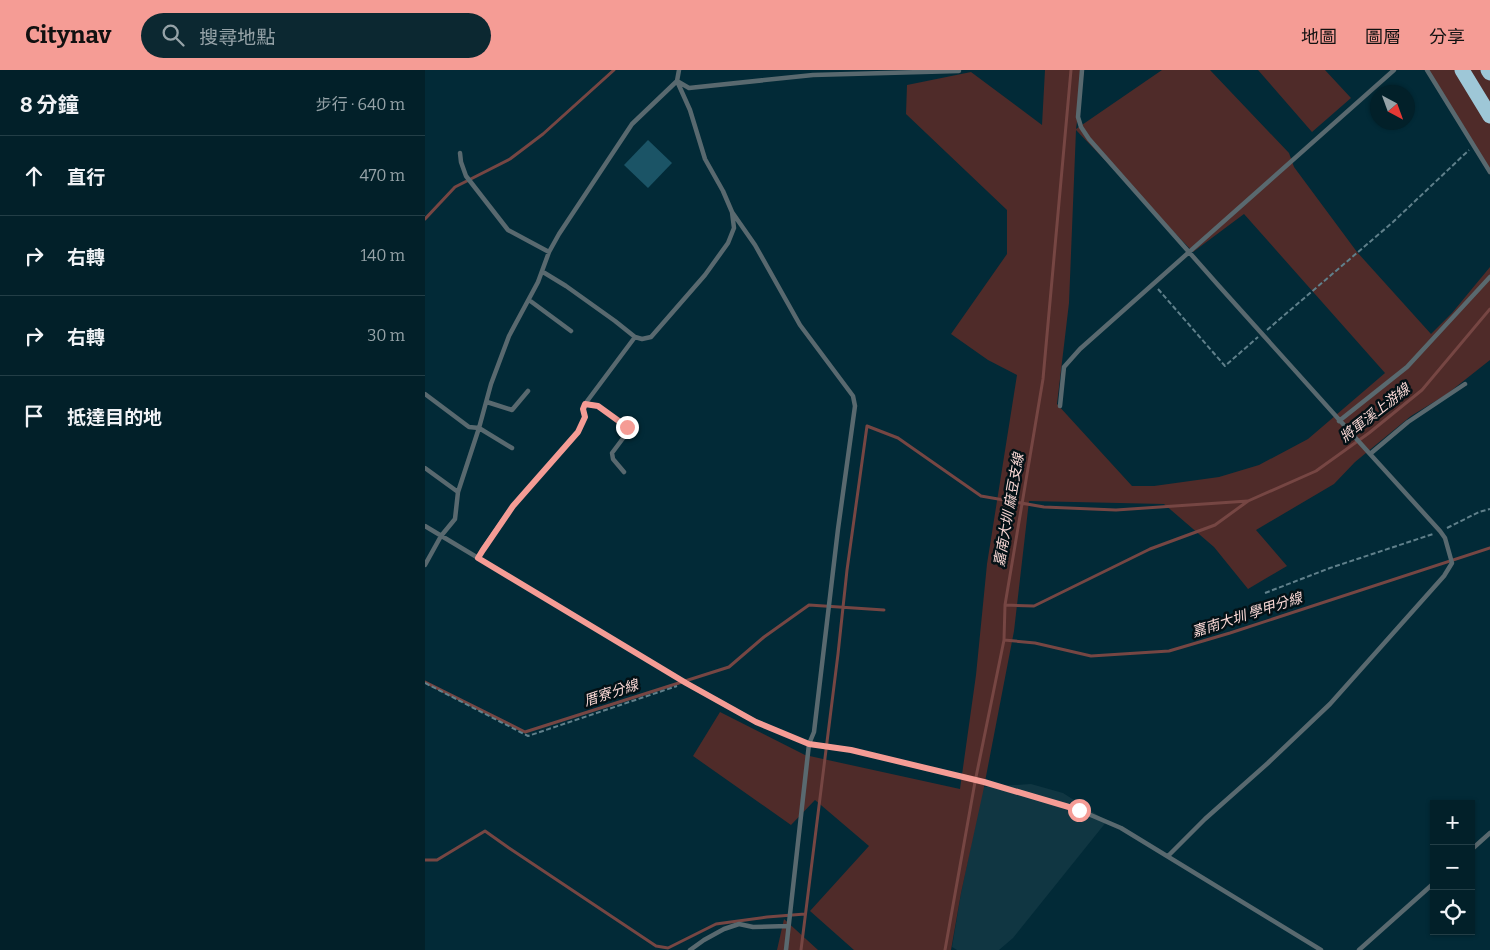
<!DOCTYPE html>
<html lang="zh-TW">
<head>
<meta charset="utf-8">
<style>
	:root { --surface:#022029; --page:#0c2831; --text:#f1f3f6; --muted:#96a3a8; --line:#233e46; --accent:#f59c95 }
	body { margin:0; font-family:Bitter,"Noto Sans TC",serif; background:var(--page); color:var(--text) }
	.controls { position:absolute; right:15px; bottom:15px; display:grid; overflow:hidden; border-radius:0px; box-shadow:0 1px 4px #0004 }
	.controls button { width:45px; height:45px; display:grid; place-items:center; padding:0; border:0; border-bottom:1px solid var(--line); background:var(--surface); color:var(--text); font:25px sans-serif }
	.compass { position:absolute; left:945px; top:15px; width:45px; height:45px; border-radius:50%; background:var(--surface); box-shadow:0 1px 4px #0004; rotate:139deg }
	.stop { position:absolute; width:15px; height:15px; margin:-11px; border:4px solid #f59c95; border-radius:50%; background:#fff }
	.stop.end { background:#f59c95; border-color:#fff; box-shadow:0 1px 5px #0008 }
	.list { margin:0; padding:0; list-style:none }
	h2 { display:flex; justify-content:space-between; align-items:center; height:65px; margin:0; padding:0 20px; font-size:21px }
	h2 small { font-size:16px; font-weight:400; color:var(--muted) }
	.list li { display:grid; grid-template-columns:32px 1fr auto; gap:15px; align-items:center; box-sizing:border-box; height:80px; padding:0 20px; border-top:1px solid var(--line) }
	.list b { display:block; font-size:19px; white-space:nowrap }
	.list em { font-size:16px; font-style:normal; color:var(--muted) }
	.icon { flex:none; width:28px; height:28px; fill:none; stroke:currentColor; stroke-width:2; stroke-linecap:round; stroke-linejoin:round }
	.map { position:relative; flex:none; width:1065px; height:880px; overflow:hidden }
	header { display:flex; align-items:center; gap:30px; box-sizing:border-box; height:70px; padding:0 25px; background:var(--accent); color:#111 }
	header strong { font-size:24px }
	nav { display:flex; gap:28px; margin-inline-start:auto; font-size:18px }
	.search { width:350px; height:45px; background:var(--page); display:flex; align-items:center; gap:12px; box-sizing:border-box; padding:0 18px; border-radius:28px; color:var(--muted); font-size:19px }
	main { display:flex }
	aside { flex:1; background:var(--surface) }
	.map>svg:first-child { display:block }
	.built { fill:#103642 }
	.green { fill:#4f2b29; fill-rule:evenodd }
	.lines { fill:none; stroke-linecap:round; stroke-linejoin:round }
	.stream { stroke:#764643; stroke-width:3 }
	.building { fill:#1b5466 }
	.path { stroke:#60808b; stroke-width:2; stroke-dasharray:5 2.5; stroke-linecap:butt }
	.service { stroke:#59696f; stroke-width:4.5 }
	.motorway { stroke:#9ec7d7; stroke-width:15 }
	.route { stroke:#f59c95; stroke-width:6 }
	.labels { text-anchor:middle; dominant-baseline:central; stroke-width:5; stroke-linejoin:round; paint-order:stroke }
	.water-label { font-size:14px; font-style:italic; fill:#fad8d5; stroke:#031116 }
</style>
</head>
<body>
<header>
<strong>Citynav</strong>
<div class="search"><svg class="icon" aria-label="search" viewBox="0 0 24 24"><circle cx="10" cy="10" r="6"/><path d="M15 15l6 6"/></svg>搜尋地點</div>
<nav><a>地圖</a><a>圖層</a><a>分享</a></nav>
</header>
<main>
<aside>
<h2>8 分鐘<small>步行 · 640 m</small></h2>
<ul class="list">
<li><svg class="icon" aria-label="ahead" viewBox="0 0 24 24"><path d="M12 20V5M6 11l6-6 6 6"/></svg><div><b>直行</b></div><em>470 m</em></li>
<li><svg class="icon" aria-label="right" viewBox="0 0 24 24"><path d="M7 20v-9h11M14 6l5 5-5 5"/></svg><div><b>右轉</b></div><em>140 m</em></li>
<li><svg class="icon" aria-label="right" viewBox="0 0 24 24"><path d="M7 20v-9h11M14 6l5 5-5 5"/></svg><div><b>右轉</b></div><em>30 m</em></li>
<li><svg class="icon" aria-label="arrive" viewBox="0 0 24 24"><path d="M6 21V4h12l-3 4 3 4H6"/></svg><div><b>抵達目的地</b></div></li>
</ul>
</aside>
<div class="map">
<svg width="1065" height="880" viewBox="0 0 1065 880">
	<rect width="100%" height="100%" fill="#022a37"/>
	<path class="built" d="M 606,714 L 638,723 L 682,751 L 588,868 L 574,880 L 532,880 L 527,877 L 536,823 L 558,717 Z"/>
	<path class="green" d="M 620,0 L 659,0 L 651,59 L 737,0 L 785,0 L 864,83 L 869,97 L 932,182 L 1006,264 L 1027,243 L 1065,197 L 1065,290 L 1022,324 L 986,346 L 930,392 L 909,414 L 831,460 L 862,496 L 823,519 L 789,477 L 739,434 L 604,431 L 589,561 L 558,722 L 536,823 L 526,880 L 429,880 L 385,841 L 444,776 L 390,730 L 366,755 L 268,686 L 295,642 L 380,685 L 535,719 L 551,605 L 562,494 L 592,305 L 563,290 L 526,264 L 582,184 L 582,140 L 481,44 L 482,15 L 546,2 L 617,55 ZM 651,60 L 768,182 L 819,144 L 960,303 L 883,369 L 834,395 L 794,407 L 729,416 L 707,416 L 632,334 L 644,233 Z
		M 833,0 L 900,0 L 926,28 L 887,62 Z
		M 1002,0 L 1065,0 L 1065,105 Z
		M 359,849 L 393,880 L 352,880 Z"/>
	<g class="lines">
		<path class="stream" d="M 0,149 L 30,117 L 85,89 L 118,64 L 189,0
			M 580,535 L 609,536 L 725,479 L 790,455 L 823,431 L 891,401 L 944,363 L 997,320 L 1065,239
			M 579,570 L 610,573 L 666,586 L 744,581 L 805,563 L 1065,478
			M 0,612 L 100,662 L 304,597 L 339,567 L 384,535 L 459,540
			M 0,790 L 12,790 L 60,761 L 84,778 L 231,876 L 243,878 L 291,854 L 342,847 L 380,844
			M 376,880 L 413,584 L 422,500 L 442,356 L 473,368 L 556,426 L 619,437 L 691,440 L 823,431
			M 520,880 L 550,712 L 579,570 L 580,535 L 618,309 L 646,0"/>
	</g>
	<path class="building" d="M 223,70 L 247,93 L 223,118 L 199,95 Z"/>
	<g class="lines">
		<path class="path" d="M 733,219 L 800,296 L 833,267
			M 842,260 L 968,152 L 1044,80
			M 1022,458 L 1054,442 L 1065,439
			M 840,523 L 905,498 L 1008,464
			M 0,613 L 103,666 L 252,616"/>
		<path class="service" d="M 657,0 L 653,47 L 656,57 L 664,69 L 794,216 L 945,384
			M 1002,0 L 1065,102
			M 35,83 L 36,92 L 41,106 L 83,160 L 124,182
			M 307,142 L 330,175 L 375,255 L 428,326 L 430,336 L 413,459 L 389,662 L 384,674 L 361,880
			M 118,202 L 141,216 L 190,251 L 210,267 L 217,269 L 226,267 L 280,205 L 303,173 L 309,158 L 307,142 L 298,121 L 280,89 L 265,40 L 252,11 L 254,0
			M 104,230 L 146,261
			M 0,324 L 44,357 L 54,358 L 87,378
			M 62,332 L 87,340 L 103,321
			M 160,334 L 210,267
			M 635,336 L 639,297 L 655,279 L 969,0
			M 914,351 L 982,297 L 1065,207
			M 0,398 L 33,422
			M 0,456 L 261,613 L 331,652 L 384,674 L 426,680 L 559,712 L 654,740 L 696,758 L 896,880
			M 53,488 L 57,480 L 88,436 L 153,362 L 160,347 L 158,339 L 160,334 L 173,336 L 202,357 L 202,363 L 187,383 L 188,389 L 199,402
			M 0,495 L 16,466 L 30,449 L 33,422 L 54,358 L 66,314 L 84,266 L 113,212 L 124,182 L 134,164 L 207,54 L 252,11 L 264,18 L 388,5 L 534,1
			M 1046,780 L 1065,763
			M 743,786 L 780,749 L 843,693 L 905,634 L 1019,506 L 1027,493 L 1020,468 L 1015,461 L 945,384 L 983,352 L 1040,314
			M 265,880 L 279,870 L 299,859 L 314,854 L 328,857 L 363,856
			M 934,880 L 1009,813"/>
		<path class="motorway" d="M 1037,0 L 1065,46
			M 1063,0 L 1065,3"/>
	</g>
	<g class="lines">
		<path class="route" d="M 202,357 L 173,336 L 160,334 L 158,339 L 160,347 L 153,362 L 88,436 L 58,480 L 53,488 L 261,613 L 331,652 L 384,674 L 426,680 L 559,712 L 654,740"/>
	</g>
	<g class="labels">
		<g class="water-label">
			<text transform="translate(950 343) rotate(-38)">將軍溪上游線</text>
			<text transform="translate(584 440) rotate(-80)">嘉南大圳 麻豆支線</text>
			<text transform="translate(822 545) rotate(-18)">嘉南大圳 學甲分線</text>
			<text transform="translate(186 623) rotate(-18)">厝寮分線</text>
		</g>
	</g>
</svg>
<div class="controls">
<button>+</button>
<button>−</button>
<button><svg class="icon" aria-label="locate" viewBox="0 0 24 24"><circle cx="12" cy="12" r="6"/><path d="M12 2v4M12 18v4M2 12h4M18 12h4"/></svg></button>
</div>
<svg class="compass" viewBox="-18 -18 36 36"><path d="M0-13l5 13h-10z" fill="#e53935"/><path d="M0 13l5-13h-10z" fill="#96a3a8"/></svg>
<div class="stop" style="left:654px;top:740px"></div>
<div class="stop end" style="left:202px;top:357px"></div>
</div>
</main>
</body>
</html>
